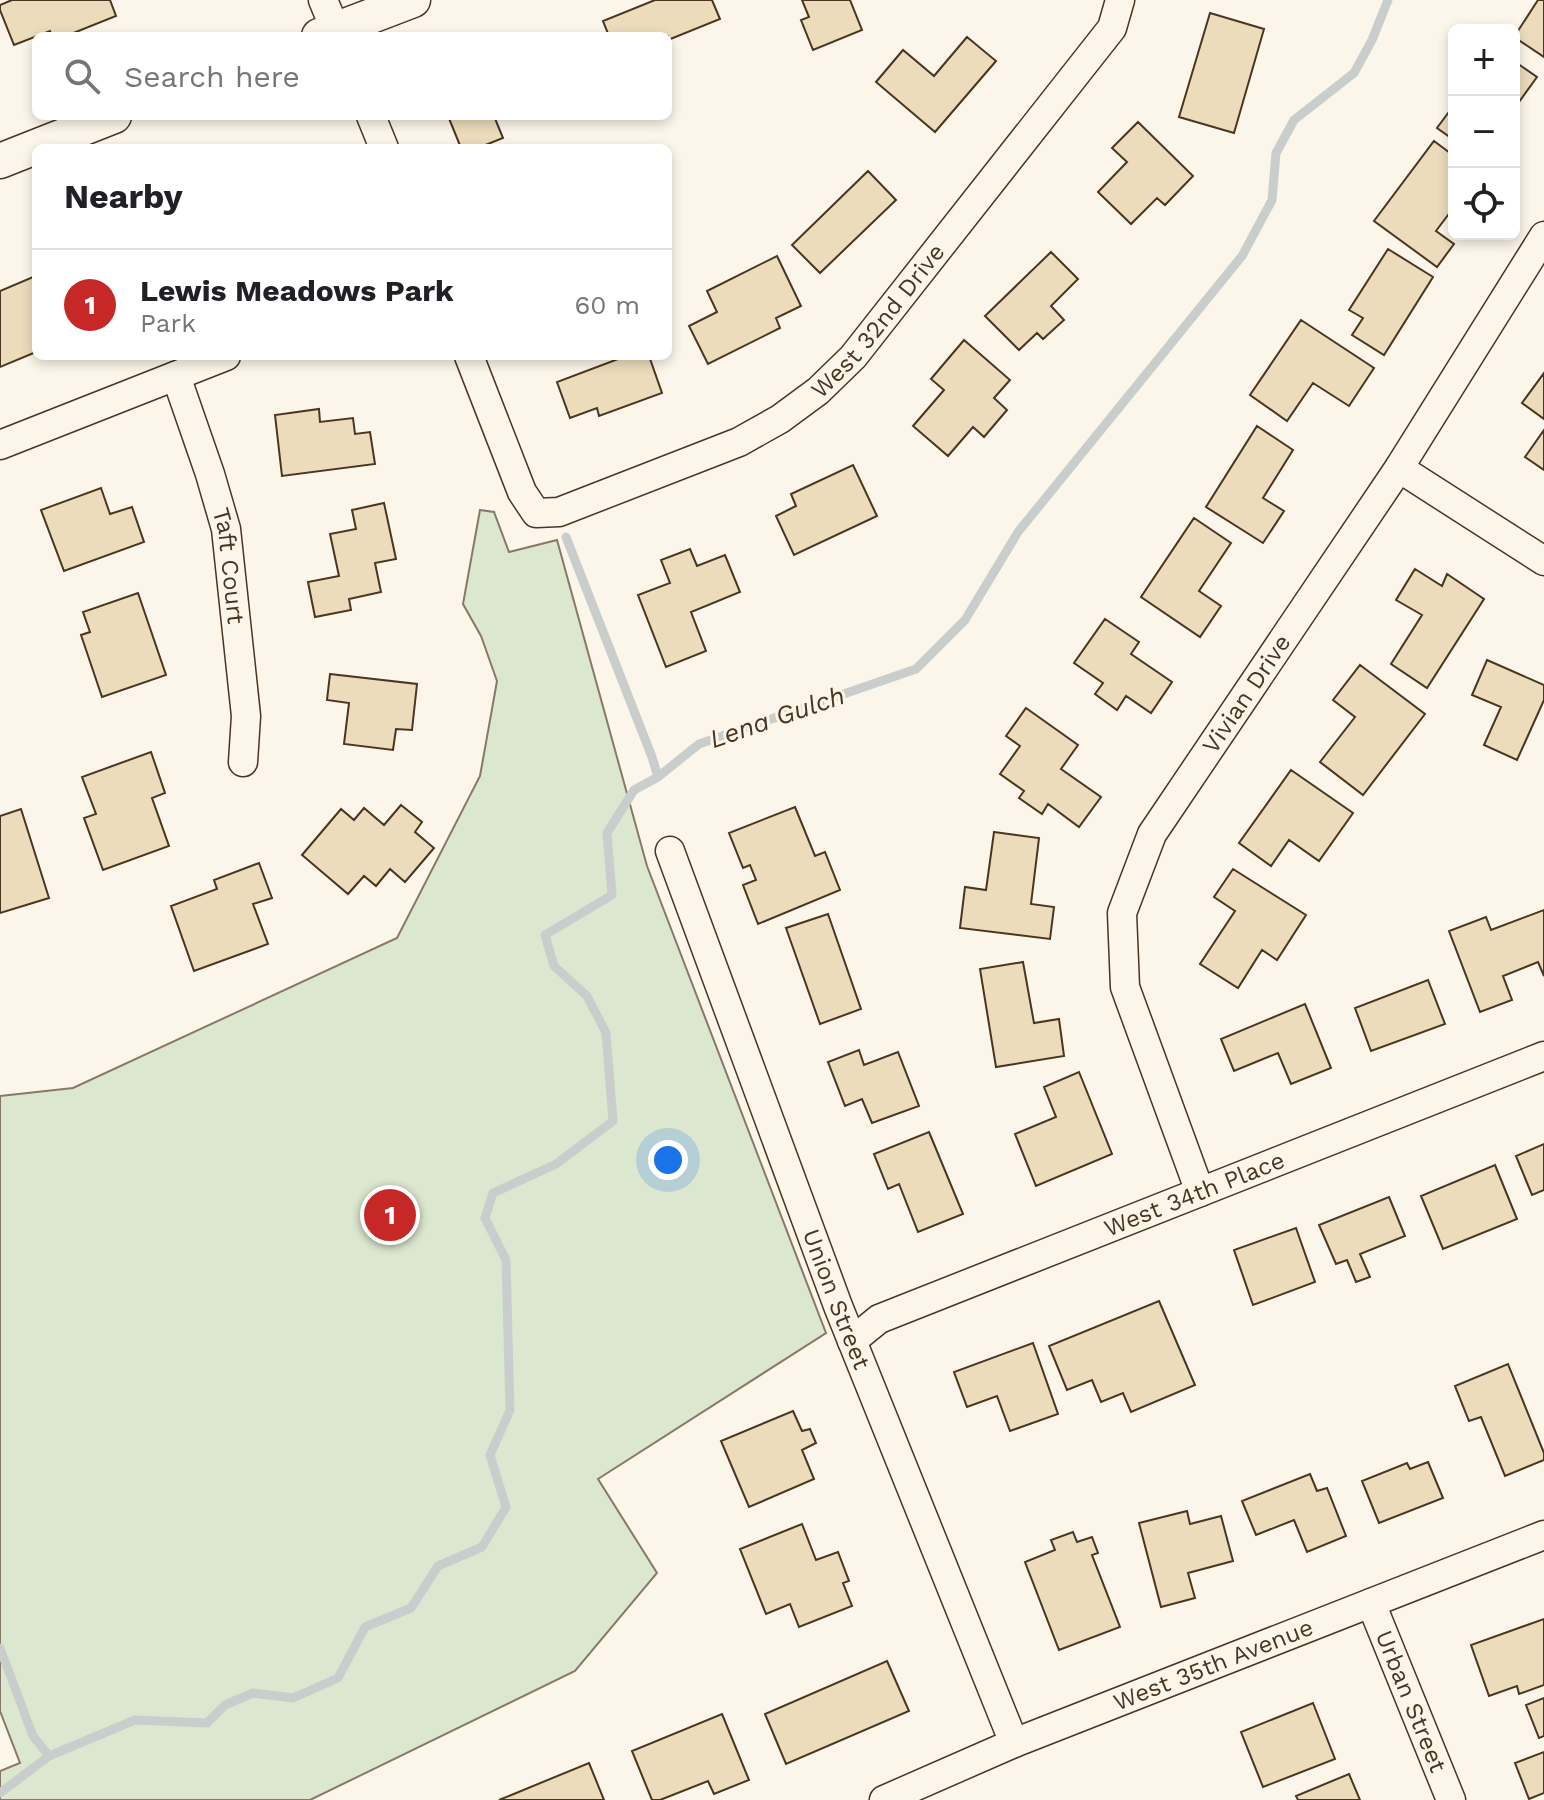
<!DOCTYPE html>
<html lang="en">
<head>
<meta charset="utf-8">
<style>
	:root { --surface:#fff; --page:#f2f2f2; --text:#202124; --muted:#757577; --line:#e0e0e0; --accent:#c62828 }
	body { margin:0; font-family:"Work Sans",sans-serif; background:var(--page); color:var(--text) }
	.controls { position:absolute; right:24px; top:24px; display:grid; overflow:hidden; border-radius:12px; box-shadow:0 4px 12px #0003 }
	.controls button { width:72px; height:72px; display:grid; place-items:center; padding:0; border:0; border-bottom:2px solid var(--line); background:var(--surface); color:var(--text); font:40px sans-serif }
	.you { position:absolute; left:668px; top:1160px; width:28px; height:28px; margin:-20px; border:6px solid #fff; border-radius:50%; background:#1a73e8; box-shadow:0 0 0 12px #1a73e833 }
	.badge { display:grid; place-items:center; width:52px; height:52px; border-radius:50%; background:var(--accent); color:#fff; font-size:26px; font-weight:700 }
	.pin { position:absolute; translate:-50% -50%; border:4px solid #fff; box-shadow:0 2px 8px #0006 }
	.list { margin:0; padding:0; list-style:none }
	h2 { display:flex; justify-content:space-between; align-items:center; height:104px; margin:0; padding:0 32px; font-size:34px }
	h2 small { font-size:26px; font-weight:400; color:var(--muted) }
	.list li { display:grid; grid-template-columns:52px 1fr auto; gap:24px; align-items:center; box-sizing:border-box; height:112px; padding:0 32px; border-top:2px solid var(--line) }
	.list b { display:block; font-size:30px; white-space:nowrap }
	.list p { margin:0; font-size:26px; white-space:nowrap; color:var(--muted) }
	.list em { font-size:26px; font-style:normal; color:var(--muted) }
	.icon { flex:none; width:44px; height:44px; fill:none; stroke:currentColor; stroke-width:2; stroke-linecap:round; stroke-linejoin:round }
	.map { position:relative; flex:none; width:1544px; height:1800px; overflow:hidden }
	.search { position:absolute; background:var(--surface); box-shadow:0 4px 12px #0003; left:32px; top:32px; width:640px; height:88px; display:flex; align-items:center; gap:20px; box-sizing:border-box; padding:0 28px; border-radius:12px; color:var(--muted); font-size:30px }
	.panel { position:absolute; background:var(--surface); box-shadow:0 4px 12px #0003; left:32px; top:144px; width:640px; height:216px; border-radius:12px }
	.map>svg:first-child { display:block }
	.green { fill:#dce7d0; stroke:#887966; stroke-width:2 }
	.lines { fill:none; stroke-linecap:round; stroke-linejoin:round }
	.stream { stroke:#c9cecd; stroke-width:9 }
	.building { fill:#ecdcbc; stroke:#4a3520; stroke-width:2 }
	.minor-casing { stroke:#4a3520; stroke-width:31 }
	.tertiary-casing { stroke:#4a3520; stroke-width:37 }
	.minor { stroke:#fbf6e9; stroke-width:28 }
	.tertiary { stroke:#fbf6e9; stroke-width:34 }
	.labels { text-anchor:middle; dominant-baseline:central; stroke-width:6; stroke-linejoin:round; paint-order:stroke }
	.street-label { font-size:24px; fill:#4a3520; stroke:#fbf6e9 }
	.water-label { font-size:26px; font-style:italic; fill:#4a3520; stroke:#fbf6e9 }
</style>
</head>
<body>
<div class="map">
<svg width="1544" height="1800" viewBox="0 0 1544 1800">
	<rect width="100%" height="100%" fill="#fbf6e9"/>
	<path class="green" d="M 480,510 L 494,512 L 509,552 L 557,540 L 647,866 L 826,1333 L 598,1479 L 657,1573 L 575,1671 L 310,1800 L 0,1800 L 0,1771 L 20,1763 L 0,1711 L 0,1096 L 73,1088 L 397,938 L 480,776 L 497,681 L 481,636 L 463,604 Z"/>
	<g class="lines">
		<path class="stream" d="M 566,537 L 652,757 L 658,777
			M 0,1648 L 33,1736 L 49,1756
			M 0,1793 L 49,1756 L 135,1720 L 207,1723 L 225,1705 L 253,1693 L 293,1698 L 338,1678 L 365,1627 L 411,1608 L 438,1566 L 482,1547 L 506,1507 L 490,1455 L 510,1410 L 506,1260 L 485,1218 L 493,1193 L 556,1164 L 613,1121 L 606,1033 L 587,996 L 554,966 L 545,935 L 612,895 L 607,833 L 634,790 L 658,777 L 699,744 L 916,669 L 965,620 L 1018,532 L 1242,256 L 1272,200 L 1276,153 L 1294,120 L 1354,73 L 1372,40 L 1388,0"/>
	</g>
	<path class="building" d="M 12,0 L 110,0 L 116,16 L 66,36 L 52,36 L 50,31 L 14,45 L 0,10 L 0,5 Z
		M 655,0 L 712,0 L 720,19 L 668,40 L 668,36 L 609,36 L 603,21 Z
		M 802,0 L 850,0 L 862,30 L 813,50 L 801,20 L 809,17 Z
		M 1538,0 L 1544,0 L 1544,57 L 1514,37 Z
		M 1210,13 L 1264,29 L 1234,133 L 1179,117 Z
		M 967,37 L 996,61 L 935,132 L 876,82 L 903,50 L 934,76 Z
		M 1514,61 L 1537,77 L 1514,109 Z
		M 1454,105 L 1454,140 L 1437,128 Z
		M 448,116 L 494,116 L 503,138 L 478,148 L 461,148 Z
		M 1138,122 L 1193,176 L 1165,205 L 1157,198 L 1131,224 L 1098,192 L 1127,162 L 1112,148 Z
		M 1434,141 L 1454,156 L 1454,207 L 1436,231 L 1454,244 L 1437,267 L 1374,221 Z
		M 868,171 L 896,200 L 820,273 L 792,245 Z
		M 1388,249 L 1433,277 L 1384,355 L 1352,335 L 1363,318 L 1349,310 Z
		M 1051,252 L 1078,279 L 1051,306 L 1064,320 L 1043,339 L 1037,333 L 1019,350 L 985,316 Z
		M 777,256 L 801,306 L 776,318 L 780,328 L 708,364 L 689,326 L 717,312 L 707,291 Z
		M 33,277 L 36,284 L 36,352 L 0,367 L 0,291 Z
		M 1301,320 L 1374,368 L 1349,406 L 1313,383 L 1287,421 L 1250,395 Z
		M 964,340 L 1010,380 L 994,398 L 1007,410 L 984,437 L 973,427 L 948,456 L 913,426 L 944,390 L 931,379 Z
		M 626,356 L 649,356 L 662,393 L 599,416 L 597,408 L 570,418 L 557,382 Z
		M 1544,373 L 1544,419 L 1522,403 Z
		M 319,409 L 320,422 L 353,418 L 355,434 L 370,432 L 375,464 L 282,476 L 275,415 Z
		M 1257,426 L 1293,450 L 1263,498 L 1284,511 L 1263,543 L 1206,507 Z
		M 1544,430 L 1544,470 L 1525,457 Z
		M 853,465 L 877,516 L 794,555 L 776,516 L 796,506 L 791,494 Z
		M 101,488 L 110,514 L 132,507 L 144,542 L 64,571 L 41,510 Z
		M 384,503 L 396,559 L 375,563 L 381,592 L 349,599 L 351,610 L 315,617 L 308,582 L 339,576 L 330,534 L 356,529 L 352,510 Z
		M 1194,518 L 1231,543 L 1199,591 L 1221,606 L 1200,637 L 1141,597 Z
		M 690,549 L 697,566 L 725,555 L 740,592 L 691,612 L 706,651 L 666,667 L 638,595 L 670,583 L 661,560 Z
		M 1415,569 L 1442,586 L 1447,574 L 1484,599 L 1427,688 L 1391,664 L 1422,615 L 1396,600 Z
		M 138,593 L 166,675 L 102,697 L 81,635 L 90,632 L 83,612 Z
		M 1105,619 L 1139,642 L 1131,654 L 1172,682 L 1151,713 L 1126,696 L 1117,710 L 1095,694 L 1103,683 L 1074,663 Z
		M 1487,660 L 1544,685 L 1544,700 L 1517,760 L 1484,745 L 1501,707 L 1472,695 Z
		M 1360,665 L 1425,714 L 1363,795 L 1320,762 L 1355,717 L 1333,700 Z
		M 330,674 L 417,684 L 412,730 L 396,729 L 393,750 L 344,744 L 349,703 L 327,700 Z
		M 1026,708 L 1078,745 L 1061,769 L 1101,797 L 1079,827 L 1048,804 L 1042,814 L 1019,798 L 1024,791 L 1000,774 L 1020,746 L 1006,736 Z
		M 151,752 L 165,793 L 152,798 L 169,846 L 103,870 L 84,818 L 96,814 L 82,777 Z
		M 1291,770 L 1353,813 L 1319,861 L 1289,840 L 1271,866 L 1239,843 Z
		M 401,805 L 422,822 L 415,832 L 434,848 L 405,882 L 390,869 L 376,886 L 364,876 L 348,894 L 302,855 L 341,809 L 354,820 L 364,808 L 384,825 Z
		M 795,807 L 815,856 L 825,852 L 840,890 L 758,924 L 743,885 L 756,880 L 750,865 L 743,868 L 729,833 Z
		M 21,809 L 49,898 L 0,913 L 0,816 Z
		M 994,832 L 1039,838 L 1031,904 L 1054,907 L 1050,939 L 960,928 L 965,887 L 986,890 Z
		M 259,863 L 272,898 L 253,904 L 268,944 L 194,971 L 171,906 L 217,889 L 214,880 Z
		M 1233,869 L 1306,915 L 1277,960 L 1262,950 L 1238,988 L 1200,964 L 1235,911 L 1214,897 Z
		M 1544,910 L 1544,976 L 1538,962 L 1503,976 L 1512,1000 L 1480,1012 L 1449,931 L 1486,917 L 1491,930 Z
		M 828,914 L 861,1009 L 820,1024 L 786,928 Z
		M 1023,962 L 1034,1023 L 1059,1019 L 1064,1056 L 996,1067 L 980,969 Z
		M 1428,980 L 1445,1024 L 1371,1051 L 1355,1008 Z
		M 1305,1004 L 1331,1068 L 1291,1084 L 1278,1053 L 1234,1071 L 1221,1039 Z
		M 859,1050 L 864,1065 L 898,1052 L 919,1106 L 872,1123 L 862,1099 L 845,1106 L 828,1062 Z
		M 1079,1072 L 1112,1154 L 1036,1186 L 1015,1134 L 1056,1117 L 1044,1087 Z
		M 929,1132 L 963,1214 L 918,1232 L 899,1184 L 888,1189 L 874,1154 Z
		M 1544,1144 L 1544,1190 L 1532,1195 L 1516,1156 Z
		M 1495,1165 L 1517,1219 L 1443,1249 L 1421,1196 Z
		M 1389,1197 L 1405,1236 L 1360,1254 L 1370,1277 L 1356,1282 L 1347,1260 L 1336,1264 L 1319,1225 Z
		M 1296,1228 L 1315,1282 L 1253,1305 L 1234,1250 Z
		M 1159,1301 L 1195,1385 L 1131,1412 L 1123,1393 L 1101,1402 L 1092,1380 L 1067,1390 L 1049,1346 Z
		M 1033,1343 L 1058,1414 L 1010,1431 L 997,1396 L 967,1407 L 954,1372 Z
		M 1508,1364 L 1544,1453 L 1544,1460 L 1505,1476 L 1481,1417 L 1469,1421 L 1455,1386 Z
		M 793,1411 L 802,1431 L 810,1429 L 816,1443 L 802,1450 L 814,1479 L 749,1507 L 721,1441 Z
		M 1428,1462 L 1443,1498 L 1379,1523 L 1362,1481 L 1407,1463 L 1410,1469 Z
		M 1310,1474 L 1317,1491 L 1327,1488 L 1346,1536 L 1307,1552 L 1294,1520 L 1256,1535 L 1242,1501 Z
		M 1187,1511 L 1190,1524 L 1221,1516 L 1233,1561 L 1188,1573 L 1195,1598 L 1161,1607 L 1139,1523 Z
		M 802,1524 L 816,1560 L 838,1552 L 849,1581 L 843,1583 L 852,1606 L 799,1627 L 790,1604 L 766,1614 L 740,1549 Z
		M 1073,1532 L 1077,1542 L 1092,1537 L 1098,1553 L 1092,1555 L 1120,1627 L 1059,1650 L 1025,1562 L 1055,1550 L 1051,1540 Z
		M 1544,1619 L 1544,1685 L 1519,1694 L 1517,1686 L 1489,1696 L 1471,1645 Z
		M 887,1661 L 909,1711 L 786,1764 L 765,1714 Z
		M 1544,1698 L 1544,1736 L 1539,1738 L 1526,1705 Z
		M 1313,1703 L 1335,1759 L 1263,1787 L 1241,1732 Z
		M 722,1714 L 749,1780 L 714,1794 L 708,1781 L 660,1800 L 652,1800 L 632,1751 Z
		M 1544,1752 L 1544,1793 L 1529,1799 L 1515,1763 Z
		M 589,1763 L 604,1800 L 499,1800 Z
		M 1349,1774 L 1360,1800 L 1298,1800 L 1296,1796 Z"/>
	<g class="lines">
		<g class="minor-casing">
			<g id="minor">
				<path d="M 323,0 L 338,36"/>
				<path d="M 371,116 L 384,148"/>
				<path id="s1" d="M 469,356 L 522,492 L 536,513 L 559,512 L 739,442 L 780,419 L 818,391 L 853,357 L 1112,28 L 1120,0"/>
				<path id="s2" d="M 176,376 L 210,474 L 226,529 L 246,716 L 243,762"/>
				<path d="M 0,445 L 226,356"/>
				<path d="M 1399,468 L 1544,561"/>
				<path id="s3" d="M 670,851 L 838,1306 L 1014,1743"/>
				<path id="s4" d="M 1200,1192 L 1125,987 L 1122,913 L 1152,834 L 1399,468 L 1544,236"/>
				<path id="s5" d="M 852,1341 L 879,1319 L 1544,1056"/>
				<path id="s6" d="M 1371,1603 L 1451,1800"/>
				<path id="s7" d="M 884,1800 L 1014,1743 L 1544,1535"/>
			</g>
		</g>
		<g class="tertiary-casing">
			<path id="tertiary" d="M 319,36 L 413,0
				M 0,161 L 114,116"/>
		</g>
		<use href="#minor" class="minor"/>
		<use href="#tertiary" class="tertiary"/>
	</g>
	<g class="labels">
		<g class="street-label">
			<text stroke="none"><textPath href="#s1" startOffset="574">West 32nd Drive</textPath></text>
			<text stroke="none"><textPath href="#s2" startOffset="198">Taft Court</textPath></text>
			<text stroke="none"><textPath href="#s4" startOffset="546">Vivian Drive</textPath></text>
			<text stroke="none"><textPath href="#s5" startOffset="374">West 34th Place</textPath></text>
			<text stroke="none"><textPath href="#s3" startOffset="478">Union Street</textPath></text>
			<text stroke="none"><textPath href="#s7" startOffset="356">West 35th Avenue</textPath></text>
			<text stroke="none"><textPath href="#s6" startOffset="106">Urban Street</textPath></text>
		</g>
		<g class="water-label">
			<text transform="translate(777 717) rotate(-19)">Lena Gulch</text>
		</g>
	</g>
</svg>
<div class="controls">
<button>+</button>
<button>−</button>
<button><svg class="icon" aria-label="locate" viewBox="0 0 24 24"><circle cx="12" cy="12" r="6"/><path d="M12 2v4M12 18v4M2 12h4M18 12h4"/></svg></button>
</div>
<div class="you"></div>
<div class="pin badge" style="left:390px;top:1215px">1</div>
<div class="search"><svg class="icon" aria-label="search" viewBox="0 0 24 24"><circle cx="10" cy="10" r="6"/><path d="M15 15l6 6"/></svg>Search here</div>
<section class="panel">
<h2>Nearby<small></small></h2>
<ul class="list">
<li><span class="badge">1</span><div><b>Lewis Meadows Park</b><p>Park</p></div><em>60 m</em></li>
</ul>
</section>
</div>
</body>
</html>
